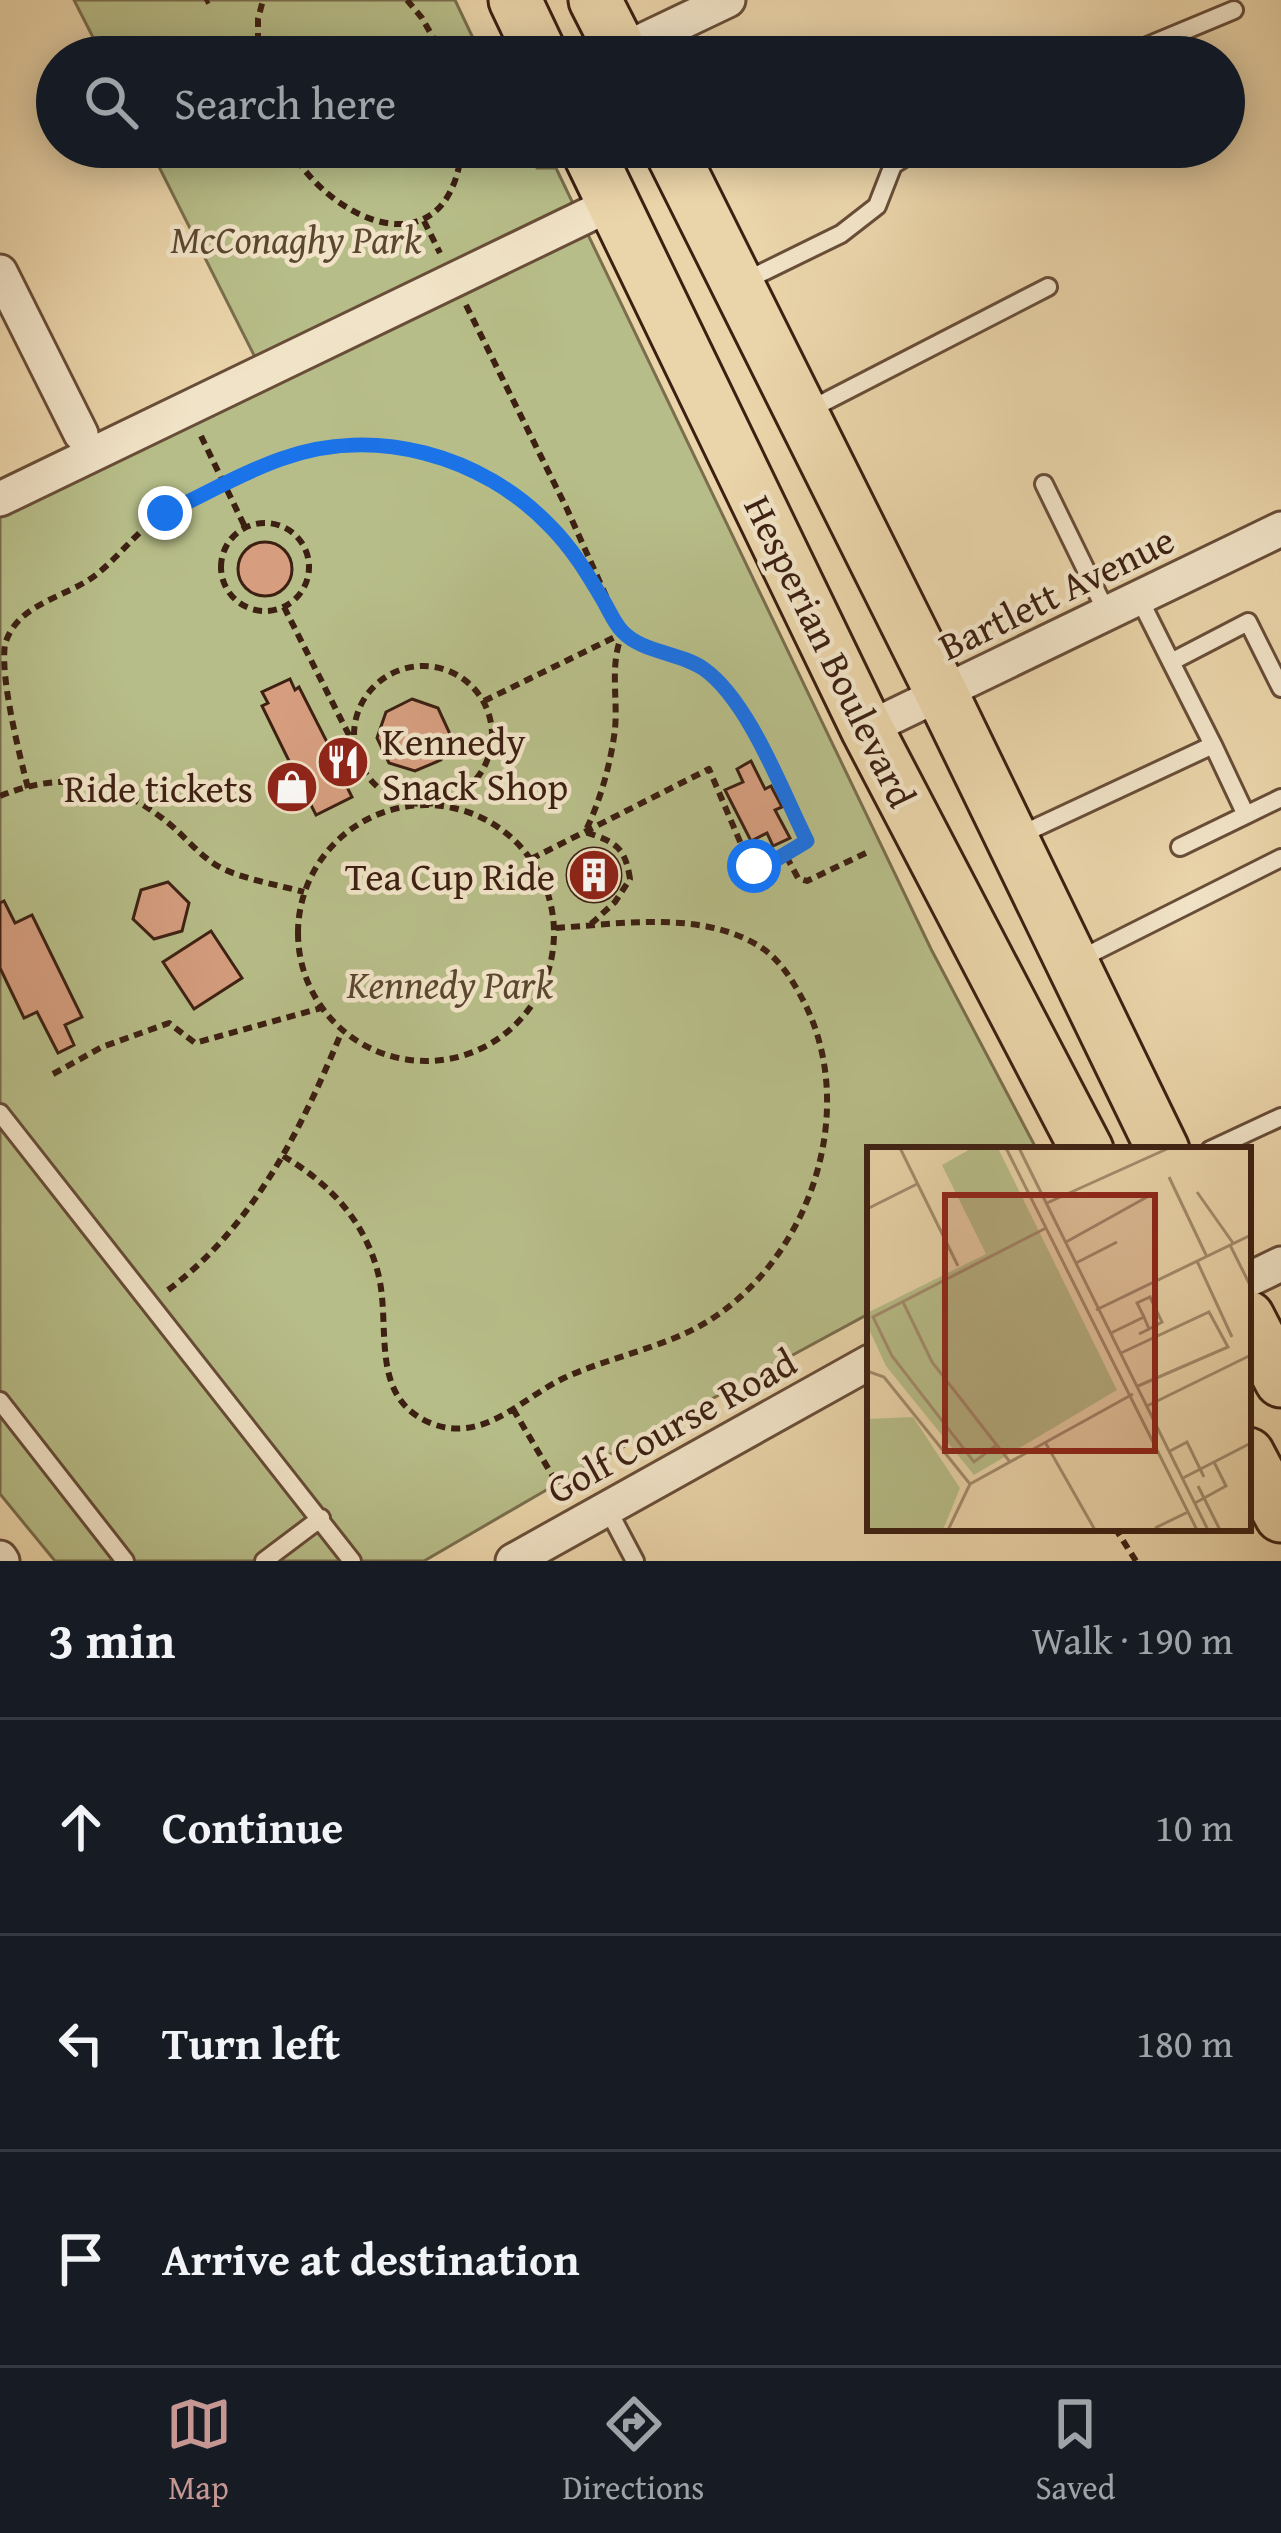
<!DOCTYPE html>
<html lang="en">
<head>
<meta charset="utf-8">
<style>
	:root { --surface:#171b24; --page:#20242c; --text:#f1f3f6; --muted:#9ea1a6; --line:#363941; --accent:#c59692 }
	body { margin:0; font-family:"Gentium Book Plus",serif; background:var(--page); color:var(--text) }
	.stop { position:absolute; width:36px; height:36px; margin:-27px; border:9px solid #1a73e8; border-radius:50%; background:#fff }
	.stop.end { background:#1a73e8; border-color:#fff; box-shadow:0 3px 12px #0008 }
	.list { margin:0; padding:0; list-style:none }
	h2 { display:flex; justify-content:space-between; align-items:center; height:156px; margin:0; padding:0 48px; font-size:51px }
	h2 small { font-size:39px; font-weight:400; color:var(--muted) }
	.list li { display:grid; grid-template-columns:78px 1fr auto; gap:36px; align-items:center; box-sizing:border-box; height:216px; padding:0 48px; border-top:3px solid var(--line) }
	.list b { display:block; font-size:45px; white-space:nowrap }
	.list em { font-size:39px; font-style:normal; color:var(--muted) }
	.icon { flex:none; width:66px; height:66px; fill:none; stroke:currentColor; stroke-width:2; stroke-linecap:round; stroke-linejoin:round }
	.map { position:relative; flex:none; width:1281px; height:1561px; overflow:hidden }
	.search { position:absolute; background:var(--surface); box-shadow:0 6px 30px #0003; left:36px; right:36px; top:36px; height:132px; display:flex; align-items:center; gap:30px; box-sizing:border-box; padding:0 42px; border-radius:66px; color:var(--muted); font-size:45px }
	.sheet { height:804px; background:var(--surface) }
	nav { display:flex; justify-content:space-around; align-items:center; box-sizing:border-box; height:168px; border-top:3px solid var(--line); background:var(--surface); font-size:33px; color:var(--muted) }
	nav a { display:grid; justify-items:center; gap:6px }
	nav .on { color:var(--accent) }
	.map>svg:first-child { display:block }
	.green { fill:#b7bd88; stroke:#7a6e4d; stroke-width:3 }
	.building { fill:#d69e7f; stroke:#3c2012; stroke-width:3 }
	.lines { fill:none; stroke-linecap:round; stroke-linejoin:round }
	.lane-casing { stroke:#684d38; stroke-width:22 }
	.street-casing { stroke:#684d38; stroke-width:39 }
	.primary-casing { stroke:#3c2012; stroke-width:57 }
	.path { stroke:#3c2012; stroke-width:6; stroke-dasharray:9 6; stroke-linecap:butt }
	.lane { stroke:#f1e3c7; stroke-width:16 }
	.street { stroke:#f1e3c7; stroke-width:33 }
	.primary { stroke:#ead4a9; stroke-width:51 }
	.route { stroke:#1a73e8; stroke-width:15 }
	.labels { text-anchor:middle; dominant-baseline:central; stroke-width:9; stroke-linejoin:round; paint-order:stroke }
	.park-label { font-size:39px; font-style:italic; fill:#5b4730; stroke:#f1e3c7 }
	.street-label { font-size:39px; fill:#3c2012; stroke:#f1e3c7 }
	.poi-label { font-size:39px; fill:#3c2012; stroke:#f1e3c7; text-anchor:end }
	.inset-road { fill:none; stroke:#a48c6d; stroke-width:3 }
	.view { fill:#8f2418; fill-opacity:0.15; stroke:#8f2418; stroke-width:6 }
	.inset-edge { fill:none; stroke:#3c2012; stroke-width:6 }
</style>
</head>
<body>
<div class="map">
<svg width="1281" height="1561" viewBox="0 0 1281 1561">
	<rect width="100%" height="100%" fill="#ead4a9"/>
	<filter id="stains"><feTurbulence type="fractalNoise" baseFrequency=".00167" numOctaves="4"/><feColorMatrix values="0 0 0 0 .2 0 0 0 0 .09 0 0 0 0 .02 0 0 0 .5 -.17"/></filter>
	<radialGradient id="worn" r=".72"><stop offset=".6" stop-color="#630" stop-opacity="0"/><stop offset="1" stop-color="#630" stop-opacity=".3"/></radialGradient>
	<path class="green" d="M 74,0 L 455,0 L 482,57 L 103,57 Z
		M 149,147 L 526,147 L 537,168 L 556,168 L 931,949 L 1037,1150 L 870,1150 L 870,1313 L 579,1471 L 424,1561 L 55,1561 L 0,1494 L 0,485 L 256,359 Z"/>
	<path class="building" d="M238 569a27 27 0 1 1 54 0a27 27 0 1 1-54 0Z
		M 290,679 L 295,690 L 299,687 L 331,750 L 345,743 L 359,771 L 343,779 L 352,797 L 316,815 L 307,797 L 289,806 L 275,778 L 293,769 L 262,706 L 268,703 L 262,692 Z
		M 412,699 L 438,708 L 450,734 L 441,760 L 415,771 L 389,763 L 377,738 L 386,712 Z
		M 751,761 L 765,789 L 771,786 L 782,807 L 775,810 L 790,838 L 773,846 L 767,833 L 751,841 L 725,790 L 743,782 L 737,769 Z
		M567 875a27 27 0 1 1 54 0a27 27 0 1 1-54 0Z
		M 168,882 L 189,903 L 182,931 L 154,939 L 133,919 L 141,890 Z
		M 4,901 L 15,923 L 32,915 L 82,1017 L 65,1025 L 74,1045 L 58,1053 L 37,1012 L 24,1018 L 0,968 L 0,903 Z
		M 211,931 L 242,978 L 194,1009 L 163,962 Z"/>
	<g class="lines">
		<g class="lane-casing">
			<path id="lane" d="M 1121,57 L 1234,10
				M 743,282 L 841,234 L 877,206 L 893,165 L 922,147
				M 809,410 L 1048,287
				M 1044,484 L 1107,613
				M 1139,598 L 1171,662
				M 1213,745 L 1171,662 L 1248,622 L 1281,688
				M 1246,815 L 1281,798
				M 1018,836 L 1213,745 L 1246,815 L 1180,847
				M 1078,960 L 1281,858
				M 0,1113 L 352,1561
				M 1210,1150 L 1281,1117
				M 0,1401 L 125,1561
				M 607,1508 L 635,1561
				M 264,1561 L 321,1518"/>
		</g>
		<g class="street-casing">
			<path id="street" d="M 621,51 L 728,0
				M 0,272 L 81,434
				M 0,499 L 613,203
				M 867,729 L 1281,529
				M 1248,1280 L 1281,1264
				M 0,1558 L 2,1561
				M 513,1561 L 870,1362"/>
		</g>
		<g class="primary-casing">
			<path id="primary" d="M 515,0 L 542,57
				M 595,0 L 624,57
				M 586,147 L 867,729 L 1087,1150
				M 669,147 L 942,694 L 1163,1150
				M 1248,1317 L 1281,1381
				M 1248,1454 L 1281,1516"/>
		</g>
		<path class="path" d="M 407,0 L 422,18 L 444,57
			M 205,2 L 209,0
			M 258,57 L 258,19 L 263,0
			M 289,147 C 332,225 450,272 462,147
			M 424,221 L 440,253
			M 466,305 L 567,509 L 611,607
			M 201,436 L 245,527
			M221 567a44 44 0 1 1 88 0a44 44 0 1 1-88 0Z
			M 284,607 L 354,745
			M 621,630 C 645,651 681,650 706,670 C 749,703 782,791 807,841 L 785,854
			M354 735a69 69 0 1 1 138 0a69 69 0 1 1-138 0Z
			M 484,701 L 619,635
			M 28,788 C 19,753 0,678 5,644 C 18,602 67,598 97,574 C 121,555 139,528 165,513 C 176,507 188,503 199,497 C 245,474 292,450 344,445 C 434,437 522,485 575,555 C 593,578 607,607 623,633
			M 0,796 C 67,769 119,781 173,827 C 189,841 203,859 223,869 C 248,880 278,885 304,892
			M298 933a128 128 0 1 1 256 0a128 128 0 1 1-256 0Z
			M 531,859 L 709,769 L 747,858 L 754,866 L 762,868 L 785,854 L 798,878 L 807,881 L 870,851
			M 591,924 L 615,902 L 630,879 C 625,846 615,842 585,832 C 600,802 611,763 615,729 C 618,698 609,662 623,633
			M 53,1074 L 102,1047 L 169,1023 L 195,1043 L 321,1008
			M 283,1156 C 328,1182 365,1221 378,1273 C 392,1326 367,1399 433,1424 C 484,1443 522,1398 564,1378 C 616,1354 677,1346 723,1311 C 814,1244 857,1106 804,1002 C 793,981 780,959 759,946 C 700,910 620,924 555,928
			M 168,1290 C 254,1226 302,1128 342,1031
			M 513,1409 L 555,1480
			M 1115,1528 L 1136,1561"/>
		<use href="#lane" class="lane"/>
		<use href="#street" class="street"/>
		<use href="#primary" class="primary"/>
	</g>
	<g class="lines">
		<path class="route" d="M 165,513 C 204,495 241,473 281,459 C 374,425 482,455 550,526 C 572,548 587,573 603,600 C 609,610 614,623 622,631 C 642,653 680,652 704,669 C 749,701 782,791 807,841 L 762,868 L 754,866"/>
	</g>
	<defs>
		<g id="restaurant-disc" transform="scale(2.7)"><circle r="9.5" fill="#8f2418" stroke="#f1e3c7"/><path d="M-5-6h1v4h1v-4h1v4h1v-4h1v5L-1.5 .5V6h-2V.5L-5-1ZM5-6V6H3V1.5H1.5Q1.5-4 5-6Z" fill="#fff"/></g>
		<g id="shop-disc" transform="scale(2.7)"><circle r="9.5" fill="#8f2418" stroke="#f1e3c7"/><path d="M-5-2.5h2.3a2.7 3.5 0 0 1 5.4 0H5L5.5 6h-11ZM-1.5-2.5h3a1.5 2.3 0 0 0-3 0Z" fill="#fff"/></g>
		<g id="building-disc" transform="scale(2.7)"><circle r="9.5" fill="#8f2418" stroke="#f1e3c7"/><path d="M-4-6H4V6H1V3H-1V6H-4ZM-2.5-4.3h1.7v1.8h-1.7ZM.8-4.3h1.7v1.8H.8ZM-2.5-1h1.7V.8h-1.7ZM.8-1h1.7V.8H.8Z" fill="#fff"/></g>
	</defs>
	<g fill-rule="evenodd">
		<use href="#restaurant-disc" x="343" y="762"/>
		<use href="#shop-disc" x="292" y="787"/>
		<use href="#building-disc" x="594" y="875"/>
	</g>
	<g class="labels">
		<g class="park-label">
			<text x="296" y="238">McConaghy Park</text>
			<text x="450" y="983">Kennedy Park</text>
		</g>
		<g class="street-label">
			<text transform="translate(1056 592) rotate(-26)">Bartlett Avenue</text>
			<text transform="translate(831 651) rotate(64)">Hesperian Boulevard</text>
			<text transform="translate(671 1425) rotate(-29)">Golf Course Road</text>
		</g>
		<g class="poi-label">
			<text x="382" y="740" text-anchor="start">Kennedy<tspan x="382" dy="45">Snack Shop</tspan></text>
			<text x="253" y="787">Ride tickets</text>
			<text x="555" y="875">Tea Cup Ride</text>
		</g>
	</g>
	<g transform="translate(867 1147)">
		<rect width="384" height="384" fill="#ead4a9"/>
		<path d="M 105,1 L 131,1 L 250,243 L 107,328 L 19,219 L 0,178 L 0,166 L 119,107 L 75,18 ZM 46,270 L 93,341 L 76,383 L 0,383 L 0,272 Z" fill="#b7bd88"/>
		<path class="inset-road" d="M 33,1 L 91,119M 139,1 L 330,383M 152,1 L 341,383M 302,30 L 340,110M 330,45 L 366,96M 180,56 L 302,1M 0,62 L 50,37M 199,95 L 280,50M 363,98 L 384,140M 330,114 L 365,190M 209,116 L 250,95M 36,155 L 65,215 L 143,315M 229,163 L 384,88M 277,170 L 270,156 L 283,150 L 295,175 L 282,182M 244,186 L 277,170 L 282,182 L 272,187M 254,206 L 342,165 L 361,200 L 271,239M 0,224 L 17,230 L 103,337M 280,259 L 384,208M 178,295 L 228,383M 131,297 L 107,315 L 25,209 L 6,170 L 179,81M 303,304 L 320,295 L 337,330M 316,331 L 384,296M 331,339 L 353,383M 328,356 L 359,339 L 347,315M 288,381 L 321,365M 81,383 L 103,337 L 266,247"/>
		<path class="view" d="M 78,48 L 288,48 L 288,304 L 78,304 Z"/>
		<rect width="384" height="384" class="inset-edge"/>
	</g>
	<rect width="100%" height="100%" filter="url(#stains)"/>
	<rect width="100%" height="100%" fill="url(#worn)"/>
</svg>
<div class="stop" style="left:754px;top:866px"></div>
<div class="stop end" style="left:165px;top:513px"></div>
<div class="search"><svg class="icon" aria-label="search" viewBox="0 0 24 24"><circle cx="10" cy="10" r="6"/><path d="M15 15l6 6"/></svg>Search here</div>
</div>
<section class="sheet">
<h2>3 min<small>Walk · 190 m</small></h2>
<ul class="list">
<li><svg class="icon" aria-label="ahead" viewBox="0 0 24 24"><path d="M12 20V5M6 11l6-6 6 6"/></svg><div><b>Continue</b></div><em>10 m</em></li>
<li><svg class="icon" aria-label="left" viewBox="0 0 24 24"><path d="M17 20v-9H6M10 6l-5 5 5 5"/></svg><div><b>Turn left</b></div><em>180 m</em></li>
<li><svg class="icon" aria-label="arrive" viewBox="0 0 24 24"><path d="M6 21V4h12l-3 4 3 4H6"/></svg><div><b>Arrive at destination</b></div></li>
</ul>
</section>
<nav>
<a class="on"><svg class="icon" aria-label="map" viewBox="0 0 24 24"><path d="M3 6l6-2 6 2 6-2v14l-6 2-6-2-6 2zM9 4v14M15 6v14"/></svg>Map</a>
<a><svg class="icon" aria-label="directions" viewBox="0 0 24 24"><path d="M12 3l9 9-9 9-9-9zM9 14v-3h6M13 9l2 2-2 2"/></svg>Directions</a>
<a><svg class="icon" aria-label="saved" viewBox="0 0 24 24"><path d="M7 4h10v16l-5-4-5 4z"/></svg>Saved</a>
</nav>
</body>
</html>
